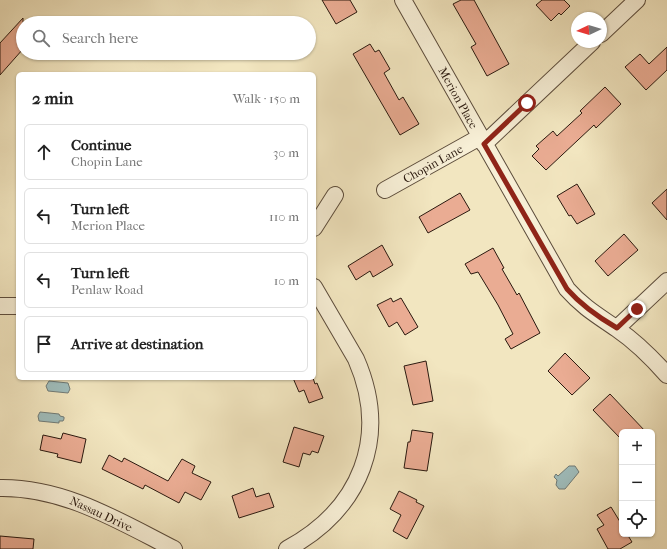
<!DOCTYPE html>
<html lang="en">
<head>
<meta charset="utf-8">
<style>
	:root { --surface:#fff; --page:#f2f2f2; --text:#222; --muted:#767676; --line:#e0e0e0 }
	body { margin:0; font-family:"IM FELL French Canon",serif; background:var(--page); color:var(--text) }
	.controls { position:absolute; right:12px; bottom:12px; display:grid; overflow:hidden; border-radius:6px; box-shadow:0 1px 3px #0004 }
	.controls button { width:36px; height:36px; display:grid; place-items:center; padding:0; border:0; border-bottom:1px solid var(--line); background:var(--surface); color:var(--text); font:20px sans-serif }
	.compass { position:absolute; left:571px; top:12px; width:36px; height:36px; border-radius:50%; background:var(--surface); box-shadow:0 1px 3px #0004; rotate:266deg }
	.stop { position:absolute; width:12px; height:12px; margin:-9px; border:3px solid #8f2418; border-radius:50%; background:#fff }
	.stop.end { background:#8f2418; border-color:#fff; box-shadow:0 1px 4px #0008 }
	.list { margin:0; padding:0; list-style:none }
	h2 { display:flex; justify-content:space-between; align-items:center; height:52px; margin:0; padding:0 16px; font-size:17px }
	h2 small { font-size:13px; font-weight:400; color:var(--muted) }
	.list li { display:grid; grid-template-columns:26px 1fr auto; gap:12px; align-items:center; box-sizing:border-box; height:56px; margin:0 8px 8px; padding:0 8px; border:1px solid var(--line); border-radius:6px }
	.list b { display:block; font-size:15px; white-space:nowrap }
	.list p { margin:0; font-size:13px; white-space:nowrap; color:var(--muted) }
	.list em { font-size:13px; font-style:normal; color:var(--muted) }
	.icon { flex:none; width:22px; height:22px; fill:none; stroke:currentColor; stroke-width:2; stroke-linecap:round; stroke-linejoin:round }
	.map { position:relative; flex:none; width:667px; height:549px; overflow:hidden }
	.search { position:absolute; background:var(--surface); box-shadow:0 1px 3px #0004; left:16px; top:16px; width:300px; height:44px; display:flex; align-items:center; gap:10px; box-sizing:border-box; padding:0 14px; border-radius:22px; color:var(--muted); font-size:15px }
	.panel { position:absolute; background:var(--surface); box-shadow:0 1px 3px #0004; left:16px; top:72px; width:300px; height:308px; border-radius:6px }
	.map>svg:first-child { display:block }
	.water { fill:#9fbdbc; stroke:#707b77 }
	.building { fill:#eaac93; stroke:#2a190f }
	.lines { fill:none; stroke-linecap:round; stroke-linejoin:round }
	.street-casing { stroke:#5c4c3b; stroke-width:18 }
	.street { stroke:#f7efd6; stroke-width:16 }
	.route { stroke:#8f2418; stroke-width:5 }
	.labels { text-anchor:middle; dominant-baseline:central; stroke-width:4; stroke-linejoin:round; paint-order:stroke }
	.street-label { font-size:12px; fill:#2a190f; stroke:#f7efd6 }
</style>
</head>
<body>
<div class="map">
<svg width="667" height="549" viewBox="0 0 667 549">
	<rect width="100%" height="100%" fill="#f2e6c0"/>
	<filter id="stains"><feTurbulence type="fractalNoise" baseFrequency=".005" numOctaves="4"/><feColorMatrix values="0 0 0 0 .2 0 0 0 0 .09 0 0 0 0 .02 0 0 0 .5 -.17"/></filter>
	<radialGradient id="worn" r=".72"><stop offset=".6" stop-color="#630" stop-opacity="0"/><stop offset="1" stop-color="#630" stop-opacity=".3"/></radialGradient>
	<path class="water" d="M 49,381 L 68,383 L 70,389 L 68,393 L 48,391 L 46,386 Z
		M 40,412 L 59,414 L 60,416 L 64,417 L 64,419 L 63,421 L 59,421 L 59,423 L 39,421 L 38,416 Z
		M 569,466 L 575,466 L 579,472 L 565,489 L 559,489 L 556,485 L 557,480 L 554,477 L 556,474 L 558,476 Z"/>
	<path class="building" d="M 322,0 L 350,0 L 357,12 L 336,24 Z
		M 461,0 L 474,0 L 509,64 L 487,76 L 471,47 L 476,44 L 453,4 Z
		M 542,0 L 564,0 L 570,6 L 561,15 L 559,13 L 551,21 L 536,5 Z
		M 23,18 L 23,49 L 0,75 L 0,43 Z
		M 370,44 L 375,52 L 379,50 L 390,69 L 384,73 L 399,100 L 403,97 L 419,124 L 400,135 L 353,54 Z
		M 667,47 L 667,70 L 646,90 L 625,67 L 640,54 L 649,64 Z
		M 605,87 L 621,104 L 596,128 L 594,125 L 546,170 L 532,156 L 539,149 L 536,146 L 553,131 L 557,136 L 582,113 L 580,111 Z
		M 577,184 L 595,214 L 577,224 L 571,215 L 569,216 L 557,196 Z
		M 667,189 L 667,220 L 652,203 Z
		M 460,193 L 470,210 L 428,233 L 419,217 Z
		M 624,234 L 638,250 L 608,276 L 595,261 Z
		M 382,245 L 393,265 L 373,277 L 370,271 L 356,280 L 348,266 Z
		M 493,248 L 504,268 L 502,269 L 517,295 L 519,293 L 540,333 L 511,349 L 505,339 L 513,334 L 498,305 L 478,272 L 471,274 L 465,264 Z
		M 391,298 L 393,302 L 401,298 L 418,327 L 405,335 L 397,322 L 389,327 L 377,305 Z
		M 565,353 L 590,378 L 572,395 L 548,371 Z
		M 426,361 L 433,401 L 413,405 L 404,366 Z
		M 293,378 L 313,378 L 315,384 L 317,383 L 323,398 L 309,403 L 304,390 L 299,392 Z
		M 610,394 L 646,432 L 622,432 L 620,438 L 593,410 Z
		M 294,427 L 324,436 L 318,453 L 312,451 L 310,455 L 303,453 L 299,467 L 283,462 Z
		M 412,430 L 433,433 L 427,471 L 404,468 L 408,442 L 410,442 Z
		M 63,433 L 86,439 L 81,463 L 57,457 L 58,454 L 40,450 L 43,435 L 61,439 Z
		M 109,455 L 122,462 L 124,458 L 168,481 L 182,459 L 195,466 L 192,473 L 211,482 L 201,500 L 185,492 L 179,503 L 145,485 L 143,489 L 102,469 Z
		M 253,488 L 256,497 L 269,493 L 274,507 L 239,518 L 232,496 Z
		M 399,491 L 417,500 L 416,502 L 424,506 L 407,539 L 393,531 L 401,515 L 390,509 Z
		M 611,507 L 622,525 L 622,534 L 627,534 L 632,542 L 620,549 L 608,549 L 597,529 L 604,525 L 597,515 Z
		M 0,536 L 34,539 L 33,549 L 0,549 Z"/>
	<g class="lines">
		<g class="street-casing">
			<path id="street" d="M 403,0 L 567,289 C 584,308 597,315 617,329 C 636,342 652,358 667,375
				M 601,34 L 637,0
				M 484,144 L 592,42
				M 385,190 L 480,137
				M 314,228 L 335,195
				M 0,306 L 18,306
				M 617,328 L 667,281
				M 0,488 C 64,487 119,521 174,549
				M 287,549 C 361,509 390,437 356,359 L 314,287"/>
		</g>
		<use href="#street" class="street"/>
	</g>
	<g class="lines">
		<path class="route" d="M 527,103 L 484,144 L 567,289 C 582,306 598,317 617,328 L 637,309"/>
	</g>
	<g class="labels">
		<g class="street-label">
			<text transform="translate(458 98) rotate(61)">Merion Place</text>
			<text transform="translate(433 164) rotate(-29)">Chopin Lane</text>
			<text transform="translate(101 514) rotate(25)">Nassau Drive</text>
		</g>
	</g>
	<rect width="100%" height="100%" filter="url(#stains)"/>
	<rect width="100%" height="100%" fill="url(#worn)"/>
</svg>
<div class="controls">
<button>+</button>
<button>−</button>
<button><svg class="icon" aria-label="locate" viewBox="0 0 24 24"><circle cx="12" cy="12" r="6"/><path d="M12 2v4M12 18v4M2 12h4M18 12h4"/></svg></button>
</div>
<svg class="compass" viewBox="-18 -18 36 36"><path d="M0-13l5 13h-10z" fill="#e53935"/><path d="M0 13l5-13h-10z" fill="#767676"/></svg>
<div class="stop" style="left:527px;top:103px"></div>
<div class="stop end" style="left:637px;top:309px"></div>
<div class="search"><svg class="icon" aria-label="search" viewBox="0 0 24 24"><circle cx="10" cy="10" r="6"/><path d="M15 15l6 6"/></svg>Search here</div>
<section class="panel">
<h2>2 min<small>Walk · 150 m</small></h2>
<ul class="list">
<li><svg class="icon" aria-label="ahead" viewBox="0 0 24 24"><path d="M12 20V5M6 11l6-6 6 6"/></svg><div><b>Continue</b><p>Chopin Lane</p></div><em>30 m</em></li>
<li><svg class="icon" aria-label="left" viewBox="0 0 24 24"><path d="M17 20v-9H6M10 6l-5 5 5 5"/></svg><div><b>Turn left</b><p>Merion Place</p></div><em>110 m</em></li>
<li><svg class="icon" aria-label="left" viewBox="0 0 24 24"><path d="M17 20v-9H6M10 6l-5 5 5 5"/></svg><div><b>Turn left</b><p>Penlaw Road</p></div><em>10 m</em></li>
<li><svg class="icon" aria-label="arrive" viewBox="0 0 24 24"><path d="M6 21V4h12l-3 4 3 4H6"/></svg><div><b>Arrive at destination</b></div></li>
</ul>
</section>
</div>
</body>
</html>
